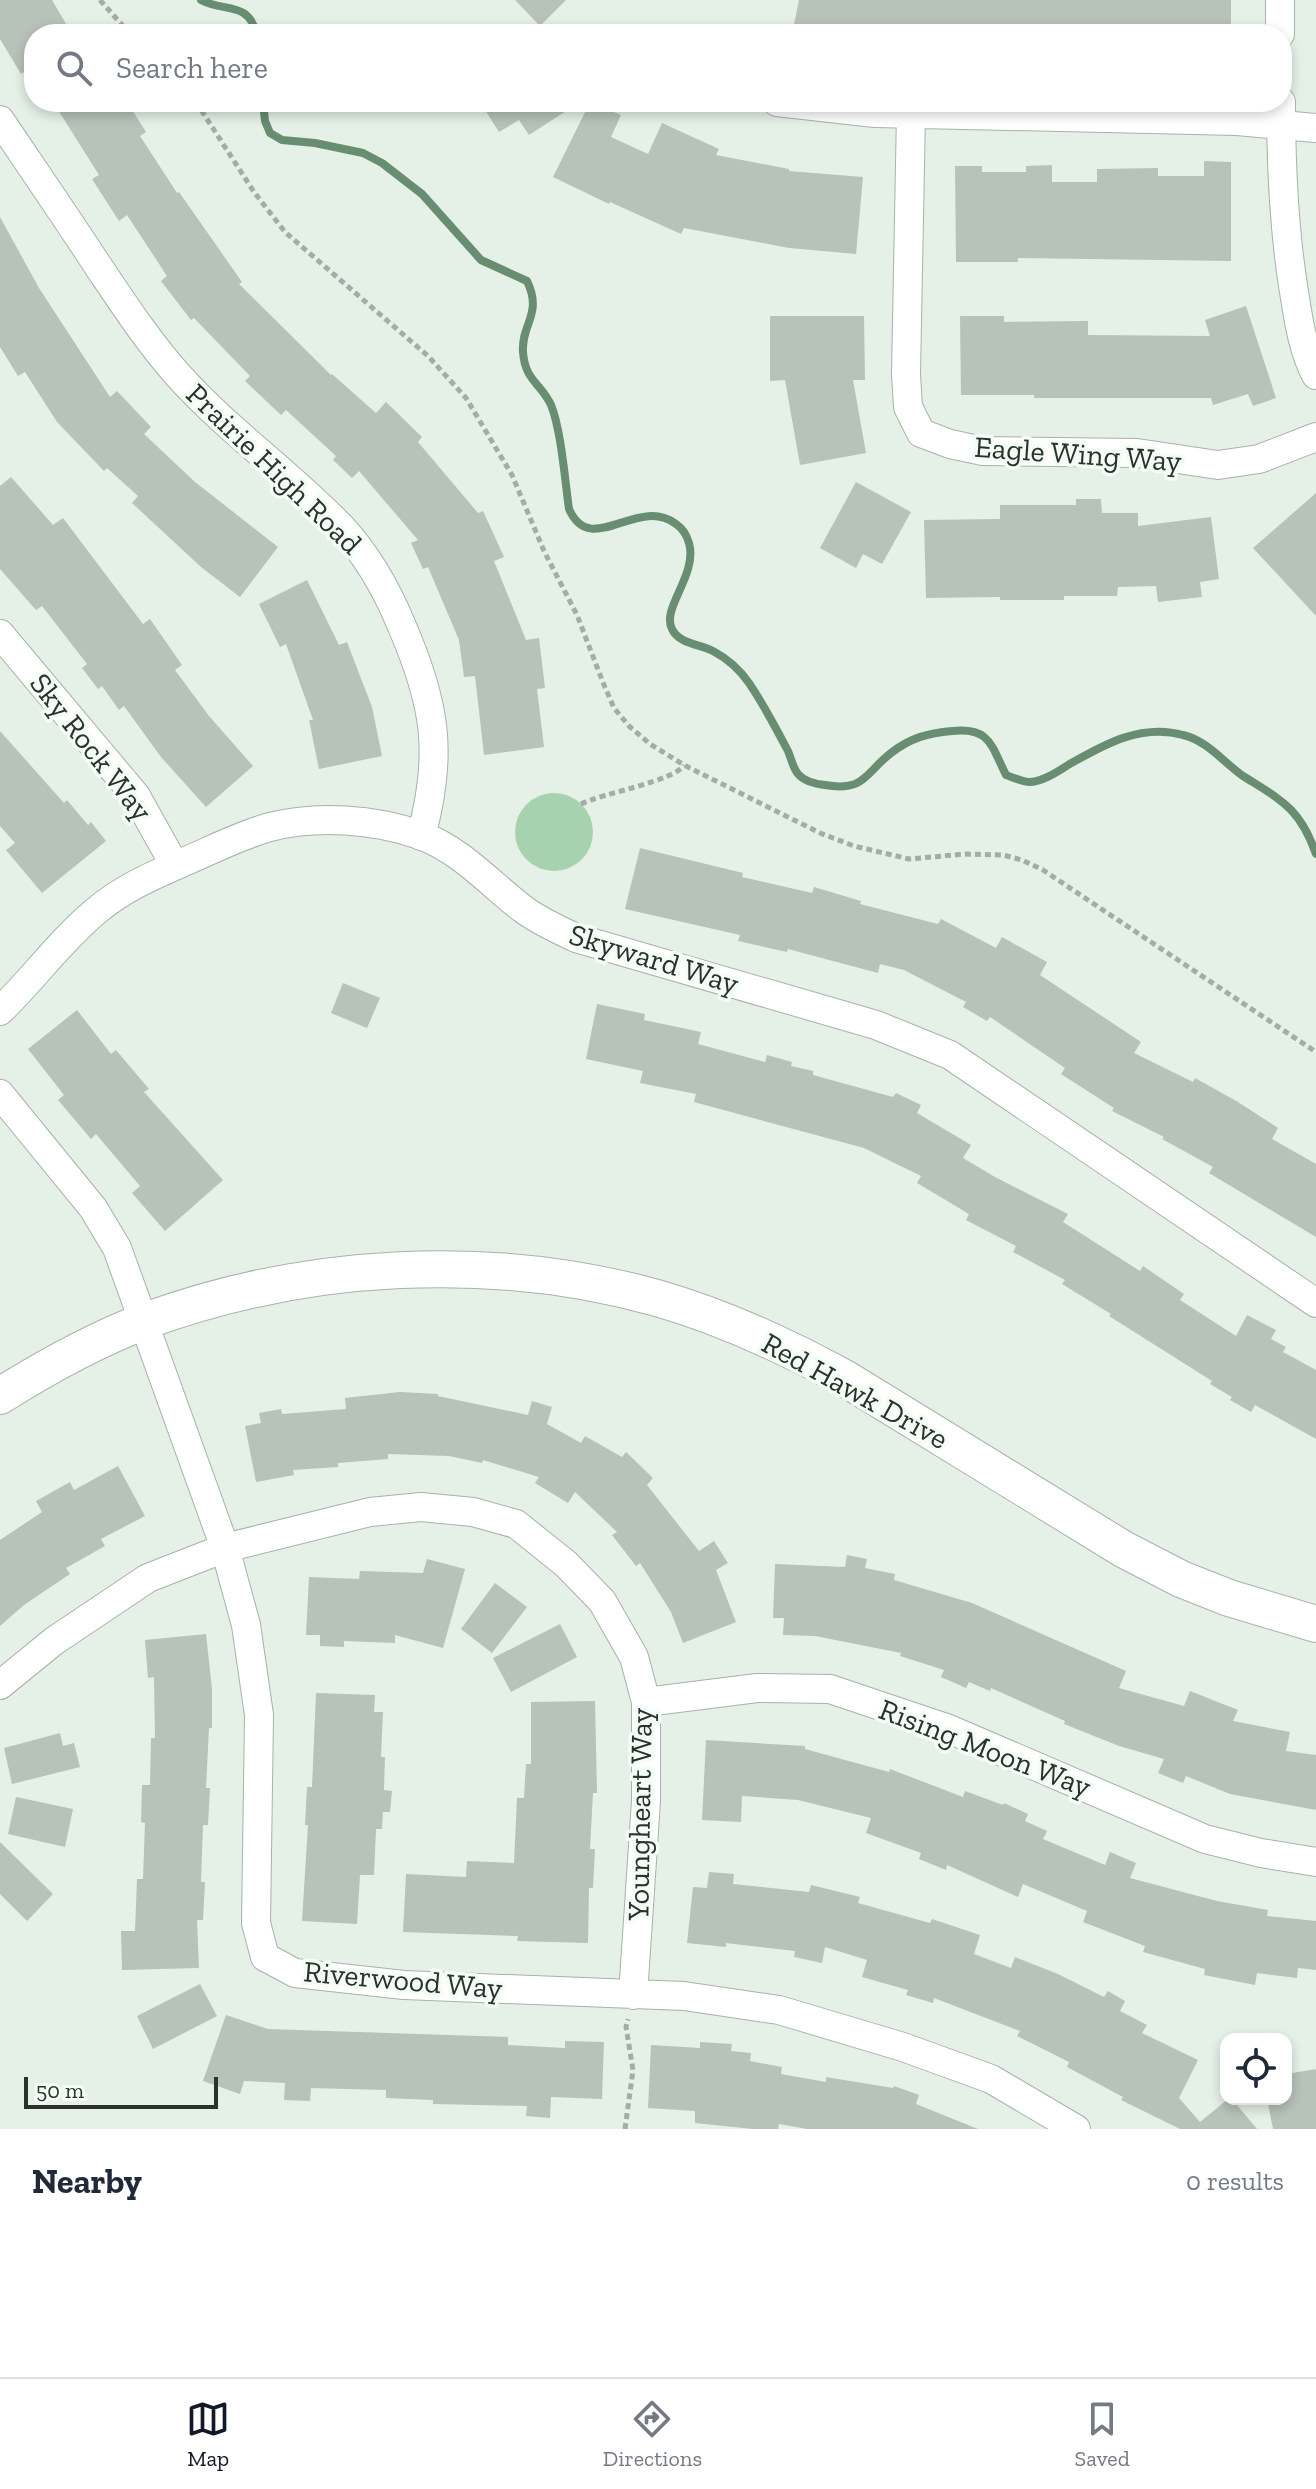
<!DOCTYPE html>
<html lang="en">
<head>
<meta charset="utf-8">
<style>
	:root { --surface:#fff; --page:#f6f6f7; --text:#1f2937; --muted:#747a83; --line:#e0e1e3; --accent:#111827 }
	body { margin:0; font-family:"Zilla Slab",serif; background:var(--page); color:var(--text) }
	.controls { position:absolute; right:24px; bottom:24px; display:grid; overflow:hidden; border-radius:16px; box-shadow:0 4px 12px #0003 }
	.controls button { width:72px; height:72px; display:grid; place-items:center; padding:0; border:0; border-bottom:2px solid var(--line); background:var(--surface); color:var(--text); font:40px sans-serif }
	.scale { position:absolute; left:24px; bottom:20px; width:194px; box-sizing:border-box; padding-left:8px; border:4px solid #2d312e; border-top:0; font-size:22px; line-height:28px; white-space:nowrap; color:#2d312e; -webkit-text-stroke:6px #f2fdf4; paint-order:stroke }
	.list { margin:0; padding:0; list-style:none }
	h2 { display:flex; justify-content:space-between; align-items:center; height:104px; margin:0; padding:0 32px; font-size:34px }
	h2 small { font-size:26px; font-weight:400; color:var(--muted) }
	.icon { flex:none; width:44px; height:44px; fill:none; stroke:currentColor; stroke-width:2; stroke-linecap:round; stroke-linejoin:round }
	.map { position:relative; flex:none; width:1316px; height:2129px; overflow:hidden }
	.search { position:absolute; background:var(--surface); box-shadow:0 4px 12px #0003; left:24px; right:24px; top:24px; height:88px; display:flex; align-items:center; gap:20px; box-sizing:border-box; padding:0 28px; border-radius:32px; color:var(--muted); font-size:30px }
	.sheet { height:248px; background:var(--surface) }
	nav { display:flex; justify-content:space-around; align-items:center; box-sizing:border-box; height:112px; border-top:2px solid var(--line); background:var(--surface); font-size:22px; color:var(--muted) }
	nav a { display:grid; justify-items:center; gap:4px }
	nav .on { color:var(--accent) }
	.map>svg:first-child { display:block }
	.green { fill:#a6d2af }
	.lines { fill:none; stroke-linecap:round; stroke-linejoin:round }
	.stream { stroke:#688d70; stroke-width:8 }
	.building { fill:#b7c2b9 }
	.minor-casing { stroke:#a7b2a9; stroke-width:30 }
	.tertiary-casing { stroke:#a7b2a9; stroke-width:38 }
	.path { stroke:#a3aca5; stroke-width:5; stroke-dasharray:6 4; stroke-linecap:butt }
	.minor { stroke:#fff; stroke-width:28 }
	.tertiary { stroke:#fff; stroke-width:36 }
	.labels { text-anchor:middle; dominant-baseline:central; stroke-width:7; stroke-linejoin:round; paint-order:stroke }
	.street-label { font-size:30px; fill:#2d312e; stroke:#f2fdf4 }
</style>
</head>
<body>
<div class="map">
<svg width="1316" height="2129" viewBox="0 0 1316 2129">
	<rect width="100%" height="100%" fill="#e5f0e7"/>
	<path class="green" d="M515 832a39 39 0 1 1 78 0a39 39 0 1 1-78 0Z"/>
	<g class="lines">
		<path class="stream" d="M 201,0 C 225,13 247,0 257,34
			M 263,102 L 265,121 L 270,133 L 282,140 L 315,143 L 363,153 L 382,163 L 422,194 L 481,260 L 527,281 C 543,314 521,324 523,352 C 525,381 541,383 551,405 C 561,429 565,481 569,509 C 591,559 637,495 676,524 C 682,528 687,536 689,543 C 698,575 661,608 672,629 C 679,644 700,644 713,651 C 728,659 740,670 749,683 C 764,705 776,728 788,751 C 791,758 793,768 798,774 C 804,781 816,784 825,785 C 865,792 865,773 891,753 C 910,738 928,733 952,731 C 990,727 991,745 1006,775 C 1014,778 1021,781 1029,782 C 1042,782 1057,772 1068,765 C 1103,745 1141,723 1183,735 C 1208,741 1223,762 1243,776 C 1281,800 1300,808 1316,854"/>
	</g>
	<path class="building" d="M 0,0 L 52,0 L 72,34 L 34,34 L 34,66 L 21,74 L 0,39 Z
		M 515,0 L 566,0 L 540,26 Z
		M 799,0 L 1231,0 L 1231,34 L 792,34 Z
		M 53,102 L 127,102 L 146,132 L 140,136 L 177,193 L 179,192 L 242,282 L 239,284 L 331,375 L 332,374 L 376,413 L 386,402 L 422,437 L 418,442 L 478,513 L 483,511 L 504,557 L 494,561 L 526,640 L 539,638 L 545,688 L 537,689 L 544,747 L 484,755 L 475,676 L 464,677 L 459,640 L 428,567 L 423,569 L 411,543 L 418,540 L 359,471 L 352,478 L 333,460 L 336,456 L 286,410 L 281,415 L 245,381 L 250,376 L 194,318 L 191,320 L 161,281 L 167,276 L 127,215 L 119,221 L 92,179 L 99,175 Z
		M 480,102 L 580,102 L 529,135 L 519,120 L 499,132 Z
		M 590,102 L 621,115 L 611,137 L 648,154 L 662,123 L 719,149 L 716,155 L 789,169 L 789,171 L 863,177 L 856,254 L 789,248 L 684,228 L 681,234 L 610,202 L 609,204 L 553,177 Z
		M 1204,161 L 1231,162 L 1231,261 L 1018,258 L 1018,262 L 956,262 L 955,166 L 982,166 L 982,172 L 1026,172 L 1026,166 L 1052,165 L 1052,182 L 1097,182 L 1097,169 L 1158,168 L 1158,176 L 1204,176 Z
		M 0,217 L 39,288 L 110,397 L 117,391 L 151,427 L 144,434 L 195,482 L 278,547 L 240,597 L 201,567 L 132,503 L 138,496 L 107,468 L 104,471 L 57,422 L 25,372 L 18,376 L 0,347 Z
		M 1246,306 L 1276,398 L 1253,406 L 1248,394 L 1213,405 L 1211,398 L 1034,398 L 1034,395 L 961,395 L 960,316 L 1004,316 L 1004,322 L 1088,321 L 1088,335 L 1210,336 L 1205,320 Z
		M 770,316 L 864,316 L 865,380 L 853,380 L 866,453 L 800,465 L 785,380 L 770,381 Z
		M 11,477 L 53,525 L 63,518 L 143,624 L 150,619 L 182,665 L 175,670 L 209,716 L 253,766 L 206,807 L 161,757 L 124,706 L 119,710 L 102,686 L 98,689 L 82,668 L 87,664 L 42,606 L 36,610 L 0,569 L 0,486 Z
		M 856,482 L 911,512 L 882,564 L 863,554 L 856,568 L 820,548 Z
		M 1316,493 L 1316,616 L 1253,548 Z
		M 1076,499 L 1101,499 L 1102,513 L 1138,513 L 1138,526 L 1211,517 L 1219,579 L 1200,582 L 1202,597 L 1158,602 L 1156,586 L 1118,587 L 1117,596 L 1064,596 L 1064,600 L 1000,600 L 1000,597 L 926,598 L 924,520 L 1000,519 L 1000,505 L 1076,505 Z
		M 307,580 L 339,645 L 347,642 L 372,707 L 382,756 L 319,769 L 309,720 L 313,720 L 286,644 L 280,647 L 259,604 Z
		M 0,731 L 64,803 L 67,800 L 88,825 L 91,822 L 106,841 L 42,893 L 6,850 L 15,843 L 0,826 Z
		M 640,848 L 743,873 L 742,877 L 812,893 L 814,887 L 861,901 L 860,904 L 938,924 L 941,919 L 996,948 L 1002,937 L 1047,962 L 1040,975 L 1141,1042 L 1134,1053 L 1193,1082 L 1195,1078 L 1238,1102 L 1278,1128 L 1272,1139 L 1316,1164 L 1316,1237 L 1209,1173 L 1213,1167 L 1162,1139 L 1164,1137 L 1112,1111 L 1114,1108 L 1061,1074 L 1065,1068 L 990,1017 L 987,1021 L 963,1007 L 966,1002 L 904,970 L 880,964 L 878,973 L 788,949 L 787,952 L 738,941 L 740,935 L 625,909 Z
		M 343,983 L 380,998 L 367,1028 L 331,1013 Z
		M 597,1004 L 645,1014 L 644,1020 L 701,1032 L 698,1044 L 765,1062 L 767,1055 L 792,1062 L 791,1066 L 813,1071 L 813,1075 L 893,1097 L 896,1093 L 921,1105 L 917,1113 L 971,1145 L 963,1158 L 995,1177 L 1068,1214 L 1063,1222 L 1140,1271 L 1143,1266 L 1184,1294 L 1180,1300 L 1236,1336 L 1247,1315 L 1276,1330 L 1271,1339 L 1286,1347 L 1283,1352 L 1316,1370 L 1316,1439 L 1255,1405 L 1251,1412 L 1230,1400 L 1232,1397 L 1210,1384 L 1212,1381 L 1109,1316 L 1111,1314 L 1062,1284 L 1065,1280 L 1013,1252 L 1016,1246 L 966,1220 L 969,1214 L 917,1183 L 921,1176 L 864,1148 L 694,1102 L 696,1094 L 640,1083 L 643,1071 L 586,1059 Z
		M 77,1010 L 111,1054 L 116,1050 L 149,1089 L 144,1092 L 223,1180 L 165,1231 L 132,1193 L 140,1186 L 96,1134 L 91,1139 L 58,1100 L 64,1095 L 28,1049 Z
		M 400,1392 L 438,1394 L 438,1396 L 528,1415 L 532,1401 L 552,1407 L 547,1424 L 581,1443 L 585,1436 L 622,1457 L 626,1452 L 653,1478 L 647,1485 L 699,1551 L 714,1541 L 728,1563 L 716,1570 L 736,1622 L 683,1643 L 671,1612 L 640,1563 L 636,1566 L 612,1535 L 617,1532 L 575,1492 L 568,1503 L 535,1483 L 539,1477 L 483,1460 L 482,1463 L 449,1456 L 388,1454 L 388,1459 L 338,1463 L 338,1467 L 293,1470 L 294,1475 L 256,1482 L 245,1426 L 261,1423 L 259,1413 L 281,1409 L 282,1414 L 346,1409 L 345,1398 Z
		M 118,1466 L 145,1516 L 101,1539 L 105,1546 L 66,1568 L 70,1574 L 24,1605 L 0,1626 L 0,1540 L 42,1512 L 36,1501 L 70,1482 L 74,1490 Z
		M 847,1555 L 867,1559 L 865,1568 L 895,1574 L 894,1580 L 972,1603 L 1126,1671 L 1119,1688 L 1184,1706 L 1190,1691 L 1238,1710 L 1233,1721 L 1290,1732 L 1286,1751 L 1316,1755 L 1316,1810 L 1230,1794 L 1186,1776 L 1183,1783 L 1158,1773 L 1164,1759 L 1119,1746 L 1064,1724 L 1065,1721 L 991,1688 L 990,1691 L 969,1682 L 966,1688 L 941,1677 L 944,1670 L 900,1656 L 901,1653 L 815,1636 L 783,1635 L 784,1618 L 773,1618 L 775,1564 L 845,1567 Z
		M 427,1559 L 465,1569 L 443,1648 L 395,1635 L 395,1643 L 344,1641 L 344,1647 L 320,1646 L 320,1635 L 306,1635 L 309,1577 L 359,1579 L 360,1571 L 423,1573 Z
		M 495,1583 L 527,1607 L 492,1653 L 461,1629 Z
		M 560,1624 L 577,1657 L 511,1692 L 493,1658 Z
		M 206,1634 L 212,1689 L 212,1728 L 209,1728 L 206,1788 L 210,1788 L 208,1825 L 203,1825 L 201,1882 L 205,1882 L 203,1920 L 197,1920 L 199,1968 L 122,1970 L 121,1931 L 135,1931 L 137,1879 L 143,1879 L 145,1823 L 141,1822 L 142,1785 L 150,1785 L 151,1738 L 155,1738 L 154,1677 L 148,1678 L 145,1640 Z
		M 316,1693 L 375,1695 L 374,1712 L 383,1712 L 381,1757 L 385,1757 L 384,1790 L 392,1791 L 390,1812 L 383,1812 L 382,1829 L 376,1829 L 374,1875 L 360,1875 L 357,1924 L 302,1921 L 308,1825 L 305,1825 L 307,1787 L 312,1787 Z
		M 595,1701 L 597,1793 L 593,1793 L 590,1849 L 595,1849 L 593,1888 L 589,1888 L 588,1943 L 517,1941 L 518,1936 L 403,1932 L 406,1874 L 466,1877 L 467,1861 L 514,1863 L 517,1798 L 524,1798 L 526,1764 L 531,1764 L 531,1702 Z
		M 60,1733 L 63,1746 L 74,1743 L 80,1767 L 12,1784 L 4,1748 Z
		M 706,1740 L 805,1746 L 805,1749 L 889,1772 L 890,1769 L 963,1797 L 965,1791 L 1003,1805 L 1004,1803 L 1028,1814 L 1025,1821 L 1047,1831 L 1043,1839 L 1105,1865 L 1110,1852 L 1136,1863 L 1130,1878 L 1217,1901 L 1268,1910 L 1267,1916 L 1316,1921 L 1316,1970 L 1298,1968 L 1297,1978 L 1257,1973 L 1255,1985 L 1204,1975 L 1205,1969 L 1143,1952 L 1145,1946 L 1083,1922 L 1087,1911 L 1023,1884 L 1018,1897 L 947,1865 L 946,1870 L 919,1859 L 921,1853 L 866,1833 L 871,1818 L 798,1800 L 742,1796 L 741,1822 L 702,1820 Z
		M 16,1797 L 73,1809 L 65,1847 L 8,1834 Z
		M 0,1842 L 53,1894 L 27,1921 L 0,1894 Z
		M 709,1872 L 734,1874 L 733,1884 L 809,1892 L 811,1885 L 860,1897 L 858,1903 L 930,1923 L 932,1919 L 980,1935 L 974,1954 L 1011,1968 L 1015,1957 L 1058,1974 L 1104,1997 L 1108,1991 L 1125,2001 L 1120,2011 L 1147,2025 L 1142,2033 L 1198,2060 L 1179,2098 L 1200,2122 L 1228,2099 L 1232,2099 L 1257,2129 L 1180,2129 L 1121,2100 L 1123,2097 L 1067,2067 L 1069,2062 L 1017,2036 L 1020,2031 L 934,1998 L 933,2003 L 906,1995 L 908,1990 L 862,1977 L 867,1960 L 825,1947 L 822,1963 L 794,1957 L 795,1951 L 726,1943 L 726,1947 L 687,1943 L 693,1887 L 707,1888 Z
		M 200,1984 L 217,2016 L 153,2049 L 137,2016 Z
		M 226,2015 L 268,2029 L 508,2037 L 508,2045 L 565,2048 L 565,2041 L 604,2042 L 602,2099 L 551,2097 L 550,2118 L 526,2116 L 527,2106 L 433,2104 L 433,2100 L 386,2098 L 386,2090 L 311,2088 L 310,2101 L 284,2100 L 285,2083 L 244,2081 L 240,2094 L 203,2081 Z
		M 700,2042 L 732,2044 L 731,2051 L 751,2053 L 750,2061 L 782,2067 L 781,2074 L 826,2082 L 826,2077 L 893,2088 L 894,2086 L 919,2095 L 916,2104 L 978,2129 L 807,2129 L 779,2124 L 778,2129 L 753,2129 L 695,2123 L 695,2111 L 648,2108 L 651,2045 L 700,2048 Z
		M 1316,2069 L 1316,2129 L 1273,2129 L 1267,2099 L 1286,2099 L 1286,2074 Z"/>
	<g class="lines">
		<g class="minor-casing">
			<path id="minor" d="M 1280,0 L 1280,34
				M 777,102 L 875,113 L 1237,121 L 1316,128
				M 1281,102 C 1281,168 1284,234 1295,298 C 1299,324 1304,353 1316,375
				M 911,113 L 906,374 L 908,407 L 921,433 L 950,444 L 983,451 L 1137,453 L 1218,465 L 1259,459 L 1316,437
				M 0,120 C 33,169 66,217 98,266 C 123,303 147,340 177,374 C 228,431 289,473 341,527 C 368,556 386,588 401,624 C 435,702 444,753 421,836
				M 0,634 L 136,796 L 175,866
				M 0,1011 C 33,979 61,940 96,911 C 123,888 154,875 186,861 C 214,849 241,835 270,827 C 317,815 374,819 420,835 C 461,850 489,883 523,909 C 539,921 557,929 576,938 L 876,1025 L 950,1055 L 1316,1303
				M 0,1094 L 93,1208 L 117,1248 L 225,1548 L 246,1625 L 259,1715 L 256,1923 L 265,1957 L 295,1973 L 404,1985 L 684,1996 L 779,2010 L 903,2047 L 991,2079 L 1076,2129
				M 0,1685 L 54,1641 L 148,1578 L 225,1548 L 370,1512 L 421,1507 L 473,1512 L 516,1524 L 566,1564 L 602,1601 L 634,1657 L 646,1702 L 646,1801 L 633,1995
				M 646,1702 L 757,1688 L 830,1689 L 949,1729 L 1205,1839 L 1261,1853 L 1316,1862"/>
		</g>
		<g class="tertiary-casing">
			<path id="tertiary" d="M 0,1396 C 46,1367 95,1340 145,1321 C 306,1262 492,1252 657,1298 C 723,1317 786,1346 846,1379 L 1123,1549 L 1181,1579 L 1229,1598 L 1316,1624"/>
		</g>
		<path class="path" d="M 100,0 L 130,34
			M 196,102 L 254,192 L 285,232 L 428,356 L 466,398 L 512,475 L 544,551 L 577,615 L 604,685 L 614,708 L 629,726 L 650,744 L 684,765 L 820,833 L 854,846 L 909,859 L 965,854 L 1003,855 L 1022,860 L 1043,870 L 1316,1052
			M 581,804 C 603,793 675,781 684,765
			M 625,2129 L 633,2070 L 626,2027 L 628,2019"/>
		<use href="#minor" class="minor"/>
		<use href="#tertiary" class="tertiary"/>
	</g>
	<g class="labels">
		<g class="street-label">
			<text transform="translate(1078 454) rotate(4)">Eagle Wing Way</text>
			<text transform="translate(274 469) rotate(44)">Prairie High Road</text>
			<text transform="translate(91 747) rotate(52)">Sky Rock Way</text>
			<text transform="translate(654 959) rotate(17)">Skyward Way</text>
			<text transform="translate(855 1391) rotate(29)">Red Hawk Drive</text>
			<text transform="translate(985 1748) rotate(21)">Rising Moon Way</text>
			<text transform="translate(640 1814) rotate(-89)">Youngheart Way</text>
			<text transform="translate(403 1980) rotate(5)">Riverwood Way</text>
		</g>
	</g>
</svg>
<div class="controls">
<button><svg class="icon" aria-label="locate" viewBox="0 0 24 24"><circle cx="12" cy="12" r="6"/><path d="M12 2v4M12 18v4M2 12h4M18 12h4"/></svg></button>
</div>
<div class="scale">50 m</div>
<div class="search"><svg class="icon" aria-label="search" viewBox="0 0 24 24"><circle cx="10" cy="10" r="6"/><path d="M15 15l6 6"/></svg>Search here</div>
</div>
<section class="sheet">
<h2>Nearby<small>0 results</small></h2>
<ul class="list">
</ul>
</section>
<nav>
<a class="on"><svg class="icon" aria-label="map" viewBox="0 0 24 24"><path d="M3 6l6-2 6 2 6-2v14l-6 2-6-2-6 2zM9 4v14M15 6v14"/></svg>Map</a>
<a><svg class="icon" aria-label="directions" viewBox="0 0 24 24"><path d="M12 3l9 9-9 9-9-9zM9 14v-3h6M13 9l2 2-2 2"/></svg>Directions</a>
<a><svg class="icon" aria-label="saved" viewBox="0 0 24 24"><path d="M7 4h10v16l-5-4-5 4z"/></svg>Saved</a>
</nav>
</body>
</html>
